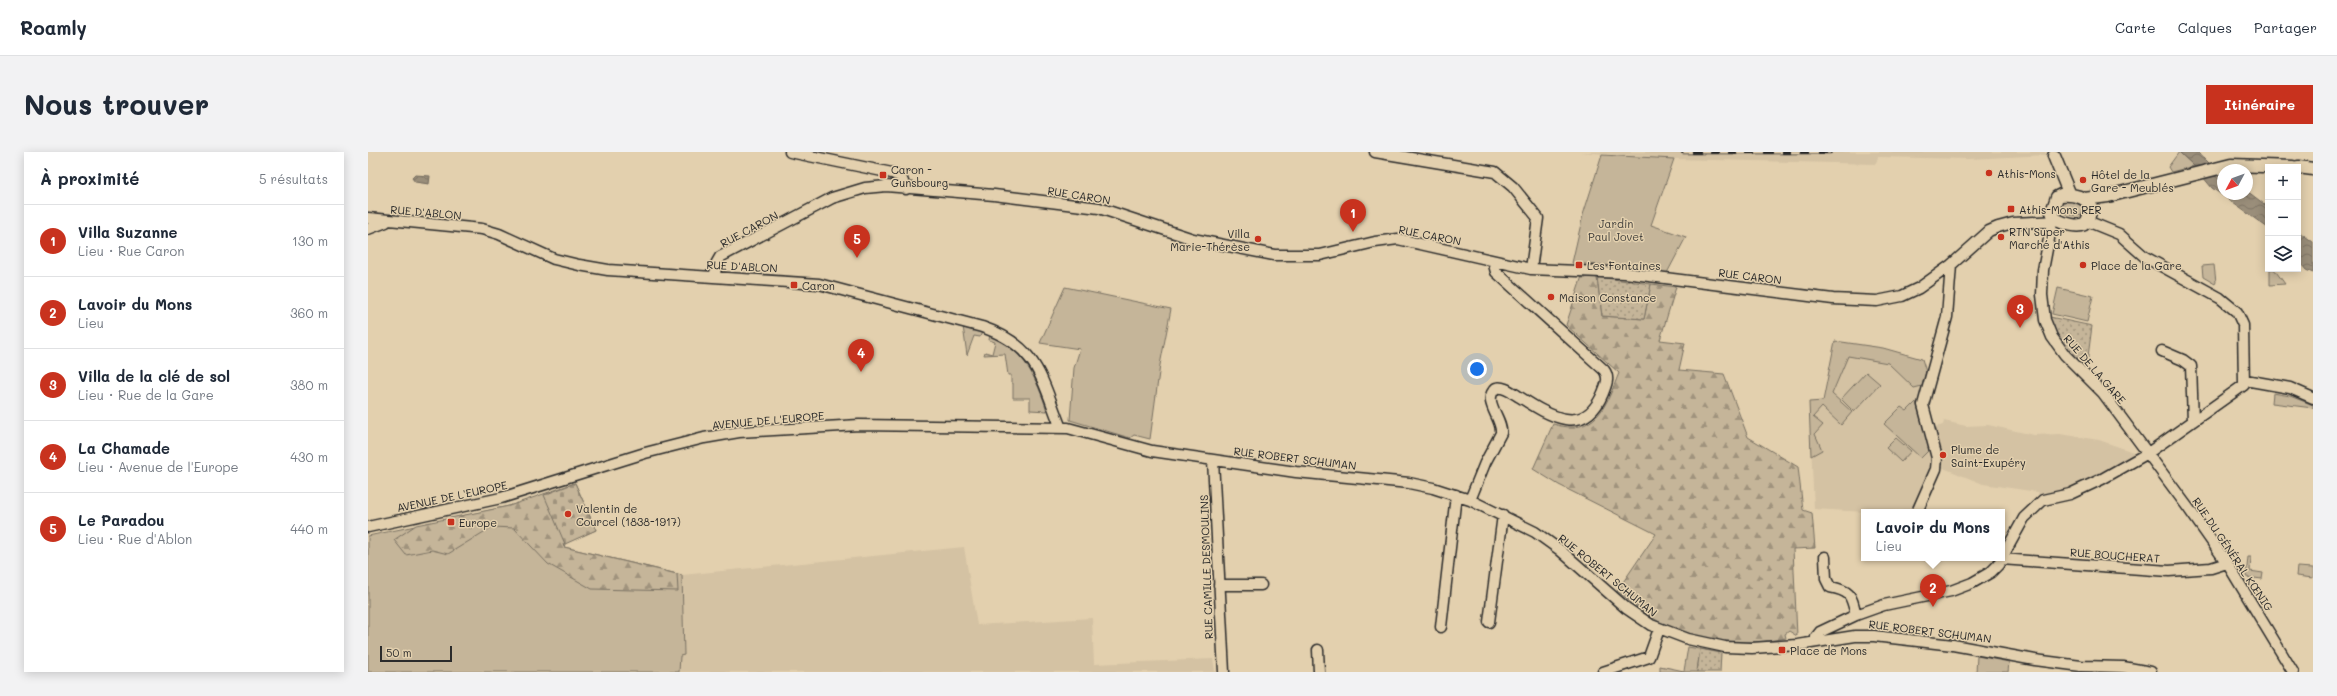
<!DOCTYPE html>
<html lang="fr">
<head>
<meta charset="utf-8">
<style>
	:root { --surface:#fff; --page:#f2f2f3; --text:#1f2937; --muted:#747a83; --line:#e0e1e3; --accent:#c8321e }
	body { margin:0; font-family:Mali,sans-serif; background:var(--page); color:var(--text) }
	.controls { position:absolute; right:12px; top:12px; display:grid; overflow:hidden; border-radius:0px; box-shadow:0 2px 10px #0003 }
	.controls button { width:36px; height:36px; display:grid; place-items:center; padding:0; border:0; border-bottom:1px solid var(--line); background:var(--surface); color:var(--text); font:20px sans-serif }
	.compass { position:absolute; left:1849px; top:12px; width:36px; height:36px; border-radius:50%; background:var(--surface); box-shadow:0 2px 10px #0003; rotate:229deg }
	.scale { position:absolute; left:12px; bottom:10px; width:72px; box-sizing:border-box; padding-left:4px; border:2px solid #2b2b2b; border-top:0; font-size:11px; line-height:14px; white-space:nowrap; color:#2b2b2b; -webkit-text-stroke:3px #e3d0ae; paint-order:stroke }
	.you { position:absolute; left:1109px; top:217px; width:14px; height:14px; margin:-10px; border:3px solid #fff; border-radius:50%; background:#1a73e8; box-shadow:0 0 0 6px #1a73e833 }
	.badge { display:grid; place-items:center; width:26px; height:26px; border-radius:50%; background:var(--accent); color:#fff; font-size:13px; font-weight:700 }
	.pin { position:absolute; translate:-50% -33px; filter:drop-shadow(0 1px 2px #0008) }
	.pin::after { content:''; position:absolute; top:21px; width:14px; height:12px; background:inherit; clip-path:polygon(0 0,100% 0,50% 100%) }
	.popup { position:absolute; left:1493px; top:357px; width:144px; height:52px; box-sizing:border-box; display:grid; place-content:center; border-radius:0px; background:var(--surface); filter:drop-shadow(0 1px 3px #0005); font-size:13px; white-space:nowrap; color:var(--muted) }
	.popup b { font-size:15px; color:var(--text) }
	.popup::after { content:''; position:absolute; left:50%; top:100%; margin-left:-8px; border:8px solid transparent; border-top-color:var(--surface) }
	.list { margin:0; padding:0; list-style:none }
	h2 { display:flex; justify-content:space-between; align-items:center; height:52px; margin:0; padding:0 16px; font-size:17px }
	h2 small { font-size:13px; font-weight:400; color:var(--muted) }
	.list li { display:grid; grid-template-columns:26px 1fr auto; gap:12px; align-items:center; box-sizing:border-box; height:72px; padding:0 16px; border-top:1px solid var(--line) }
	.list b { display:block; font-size:15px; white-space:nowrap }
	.list p { margin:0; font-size:13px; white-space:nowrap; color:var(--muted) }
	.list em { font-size:13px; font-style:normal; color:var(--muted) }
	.icon { flex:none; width:22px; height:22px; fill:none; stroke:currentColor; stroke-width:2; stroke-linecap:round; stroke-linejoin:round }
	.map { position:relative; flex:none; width:1945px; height:520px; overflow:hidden; border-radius:0px }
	header { display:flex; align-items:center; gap:24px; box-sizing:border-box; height:56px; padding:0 20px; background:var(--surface); border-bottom:1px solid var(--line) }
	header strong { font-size:19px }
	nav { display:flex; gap:22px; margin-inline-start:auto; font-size:14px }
	.intro { display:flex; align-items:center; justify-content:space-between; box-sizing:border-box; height:96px; padding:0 24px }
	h1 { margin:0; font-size:28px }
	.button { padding:10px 18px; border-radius:0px; background:var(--accent); color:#fff; font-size:14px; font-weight:700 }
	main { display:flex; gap:24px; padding:0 24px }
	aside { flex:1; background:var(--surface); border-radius:0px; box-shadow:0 2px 10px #0003 }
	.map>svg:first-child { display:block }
	.built { fill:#d4c2a3 }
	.green { fill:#c5b599; stroke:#787062 }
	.forest { fill:url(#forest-firs); stroke:#787062 }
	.cemetery { fill:url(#cemetery-stones); stroke:#787062 }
	.park { fill:url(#park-dots); stroke:#787062 }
	.water { fill:url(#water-waves); stroke:#6e665a }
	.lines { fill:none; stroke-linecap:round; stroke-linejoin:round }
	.minor-casing { stroke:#2b2b2b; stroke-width:13 }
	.tertiary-casing { stroke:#2b2b2b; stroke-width:15 }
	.minor { stroke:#e3d0ae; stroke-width:10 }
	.tertiary { stroke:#e3d0ae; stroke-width:12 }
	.rail-casing { stroke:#2b2b2b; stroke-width:4.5 }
	.rail { stroke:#e3d0ae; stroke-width:3; stroke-dasharray:9; stroke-linecap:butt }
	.poi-dot { fill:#c8321e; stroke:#e3d0ae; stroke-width:1.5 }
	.labels { text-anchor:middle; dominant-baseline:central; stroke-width:3; stroke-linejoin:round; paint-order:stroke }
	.poi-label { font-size:11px; fill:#2b2b2b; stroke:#e3d0ae; text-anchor:start }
	.street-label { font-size:11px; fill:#2b2b2b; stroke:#e3d0ae }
	.park-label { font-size:11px; fill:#42403c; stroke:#e3d0ae }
</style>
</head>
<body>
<header>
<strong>Roamly</strong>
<nav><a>Carte</a><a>Calques</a><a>Partager</a></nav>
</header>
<div class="intro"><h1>Nous trouver</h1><a class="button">Itinéraire</a></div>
<main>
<aside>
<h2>À proximité<small>5 résultats</small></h2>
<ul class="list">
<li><span class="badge">1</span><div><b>Villa Suzanne</b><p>Lieu · Rue Caron</p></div><em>130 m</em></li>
<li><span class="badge">2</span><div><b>Lavoir du Mons</b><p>Lieu</p></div><em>360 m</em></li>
<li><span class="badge">3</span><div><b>Villa de la clé de sol</b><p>Lieu · Rue de la Gare</p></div><em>380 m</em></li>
<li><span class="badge">4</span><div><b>La Chamade</b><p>Lieu · Avenue de l'Europe</p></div><em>430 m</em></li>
<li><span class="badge">5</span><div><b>Le Paradou</b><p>Lieu · Rue d'Ablon</p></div><em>440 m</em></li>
</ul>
</aside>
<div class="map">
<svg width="1945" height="520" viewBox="0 0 1945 520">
	<defs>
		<pattern id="forest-firs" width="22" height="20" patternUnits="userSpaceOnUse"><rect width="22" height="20" fill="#c5b599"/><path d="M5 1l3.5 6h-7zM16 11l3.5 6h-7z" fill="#a0937d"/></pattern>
		<pattern id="cemetery-stones" width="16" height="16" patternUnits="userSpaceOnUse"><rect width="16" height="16" fill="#c5b599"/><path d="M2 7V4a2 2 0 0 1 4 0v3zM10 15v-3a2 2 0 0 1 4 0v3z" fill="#a0937d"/></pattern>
		<pattern id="park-dots" width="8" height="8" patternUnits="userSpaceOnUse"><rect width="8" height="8" fill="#c5b599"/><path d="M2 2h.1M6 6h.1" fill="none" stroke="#a0937d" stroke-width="1.8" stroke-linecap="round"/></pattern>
		<pattern id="water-waves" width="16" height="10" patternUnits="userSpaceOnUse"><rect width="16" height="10" fill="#9a8e7a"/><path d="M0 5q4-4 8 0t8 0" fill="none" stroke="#7e7464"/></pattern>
	</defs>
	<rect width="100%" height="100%" fill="#e3d0ae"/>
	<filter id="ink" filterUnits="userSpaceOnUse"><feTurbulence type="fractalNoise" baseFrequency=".025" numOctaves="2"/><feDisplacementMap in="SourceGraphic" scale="8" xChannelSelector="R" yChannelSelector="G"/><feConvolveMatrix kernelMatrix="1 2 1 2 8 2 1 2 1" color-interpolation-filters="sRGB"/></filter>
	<g filter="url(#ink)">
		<path class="built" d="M 1212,0 L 1677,0 L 1679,3 L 1600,7 L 1510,5 L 1508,12 L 1306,7 Z
			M 1467,189 L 1515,196 L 1554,207 L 1558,220 L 1549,251 L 1562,297 L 1563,315 L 1548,353 L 1541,358 L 1497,360 L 1446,357 L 1441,250 L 1455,249 Z
			M 1576,269 L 1598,274 L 1620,273 L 1666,283 L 1692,282 L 1731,288 L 1765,300 L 1765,303 L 1709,333 L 1671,343 L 1670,340 L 1615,332 L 1573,315 L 1564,276 L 1575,273 Z
			M 596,395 L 609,473 L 724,466 L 726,512 L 845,507 L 847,520 L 311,520 L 312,503 L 316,502 L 314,423 Z"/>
		<path class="green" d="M 1811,0 L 1826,14 L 1803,20 L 1800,15 Z
			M 1234,3 L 1306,7 L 1283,73 L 1318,85 L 1299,121 L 1259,115 L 1252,112 L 1247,114 L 1204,111 L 1215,63 Z
			M 1698,48 L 1714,52 L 1718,56 L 1715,63 C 1709,65 1696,63 1691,57 L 1694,49 Z
			M 1846,113 L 1848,130 L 1847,132 L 1835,125 L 1834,114 Z
			M 1902,117 L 1906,117 L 1917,132 L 1902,133 Z
			M 697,135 L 803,157 L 792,213 L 782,287 L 766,283 L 762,286 L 702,268 L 706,216 L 712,197 L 672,191 Z
			M 1690,136 L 1725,144 L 1719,170 L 1684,162 Z
			M 595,174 L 614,180 L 612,185 L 606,184 L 599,203 Z
			M 622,183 C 655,196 669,227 679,259 L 662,258 L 662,246 L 645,246 L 645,231 L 643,231 L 643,223 L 640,223 L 637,202 L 616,203 L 617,200 L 624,202 L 627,190 L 621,188 Z
			M 1467,189 L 1515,196 L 1554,207 L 1558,220 L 1554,234 L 1546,236 L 1520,211 L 1480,204 L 1464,242 L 1484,260 L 1473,273 L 1454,255 L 1445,265 L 1455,273 L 1447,282 L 1454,298 L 1443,304 L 1441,250 L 1455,249 Z
			M 1498,220 L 1512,232 L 1486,260 L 1473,247 Z
			M 1905,241 L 1922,244 L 1945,253 L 1945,256 L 1904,251 Z
			M 1548,250 L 1562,297 L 1553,306 L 1516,272 L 1533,255 L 1539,259 Z
			M 1528,286 L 1543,299 L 1533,310 L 1518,296 Z
			M 176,343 L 197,392 L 196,395 L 314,423 L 316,503 L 312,504 L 311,520 L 0,520 L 0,384 L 141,354 Z
			M 1880,405 L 1883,405 L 1882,419 L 1895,421 L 1894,427 L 1878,425 Z
			M 1929,415 L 1945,416 L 1945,426 L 1928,424 Z
			M 1320,495 L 1353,501 L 1332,497 L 1329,520 L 1292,520 L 1292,514 L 1316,519 Z
			M 1609,504 L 1641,510 L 1640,520 L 1608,520 Z"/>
		<path class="forest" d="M 1214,124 L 1229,125 L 1234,164 L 1276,167 L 1283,132 L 1308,135 L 1292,188 L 1317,191 L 1311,218 L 1356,222 L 1380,285 L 1430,315 L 1435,358 L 1444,361 L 1447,396 L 1425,397 L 1429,484 L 1421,479 L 1417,482 L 1418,486 C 1380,494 1327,491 1293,471 C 1277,462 1263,450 1249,439 L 1288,382 L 1191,333 L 1165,317 L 1185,272 C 1228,285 1238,254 1251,221 L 1198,173 Z
			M 207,331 L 228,378 L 195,392 L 196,395 L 309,422 L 310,439 L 224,437 L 180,412 L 146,376 L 124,375 L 80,402 L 64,398 L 38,403 L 26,388 L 48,373 L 141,354 Z"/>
		<path class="cemetery" d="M 207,331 L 228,378 L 197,392 L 176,343 Z"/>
		<path class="park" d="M 1229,125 L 1283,132 L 1276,167 L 1234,164 Z
			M 1682,165 L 1724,174 L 1718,220 L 1704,205 L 1700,196 L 1695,194 L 1682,172 Z
			M 1332,497 L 1353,501 L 1352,520 L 1329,520 Z"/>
		<path class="water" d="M 1811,0 L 1830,0 L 1855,25 L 1855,42 L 1879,42 L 1879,39 L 1900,55 L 1900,76 L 1844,36 L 1825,13 Z
			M 47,23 L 62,24 L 61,32 L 47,30 L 44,26 Z
			M 1930,79 L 1945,90 L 1945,121 L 1938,118 L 1930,108 Z"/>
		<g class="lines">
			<g class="minor-casing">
				<path id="minor" d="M 422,0 L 524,21 L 533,25 L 538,37
					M 1007,0 L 1127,20 L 1145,35 L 1170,66 L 1163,117
					M 0,66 L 114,77 L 131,82 L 186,107 L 211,113 L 240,118 L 451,132 L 614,175 C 670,194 673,226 693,276
					M 1684,71 L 1675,118 L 1674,143 L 1677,168 L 1684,185 L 1697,203 L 1735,241 L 1821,357 L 1859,411 L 1925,520
					M 0,77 L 18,70
					M 347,125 L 348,112 L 352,105 L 464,46 L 497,36 L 518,34 L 626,43 L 731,56 L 825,87 L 906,103 L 952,103 L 1007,90 L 1030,87 L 1163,117 L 1257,121 L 1465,147 L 1509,149 L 1534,144 L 1551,136 L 1583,113 L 1621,79 L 1630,75 L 1645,71 L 1691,69
					M 1794,199 L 1815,208 L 1823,214 L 1825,269
					M 1877,228 L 1922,236 L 1945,246
					M 845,308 L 856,520
					M 1102,348 L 1117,311 L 1133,281 C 1135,266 1113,249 1128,236 C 1136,234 1143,240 1150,244 C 1180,263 1216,287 1235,241 C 1238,233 1242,226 1236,218 L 1128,120 L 1125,109
					M 1549,360 L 1568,317 L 1569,306 L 1555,253 L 1579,165 L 1583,113
					M 0,375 L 133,346 L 277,301 L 336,286 L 371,280 L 491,273 L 700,276 L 784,299 L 928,320 L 1041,331 L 1065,336 L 1102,348 L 1167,380 L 1192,398 L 1258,456 L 1283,473 L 1320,487 L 1357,495 L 1384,496 L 1430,493 L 1487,484 L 1506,484 L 1585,493 L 1667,508 L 1713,514 L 1755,515 L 1783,520
					M 1457,405 L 1458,427 L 1462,435 C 1483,439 1483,443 1488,463
					M 1633,407 L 1801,419 L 1843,416 L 1859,411
					M 851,433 L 893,433
					M 1121,470 L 1135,363
					M 1073,475 L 1088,343
					M 1449,490 L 1448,485 L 1452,480 L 1488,463 L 1516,453 L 1583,439 L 1604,431 L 1623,420 L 1630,413 L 1656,366 L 1675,348 L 1702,342 L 1734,327 L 1780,301 L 1876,233 L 1875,173 L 1869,160 L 1852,146 L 1777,105 L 1751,82 L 1719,69
					M 950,498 L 951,520
					M 1235,520 L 1281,505 L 1291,477"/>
			</g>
			<g class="tertiary-casing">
				<path id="tertiary" d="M 1686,4 L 1702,43
					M 1930,15 L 1945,17
					M 1693,43 C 1704,42 1719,44 1723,56 C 1722,60 1721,65 1719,69 C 1714,78 1694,71 1687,67 L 1684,60 L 1689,45 Z
					M 1716,47 L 1740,44 L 1863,13 L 1925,15"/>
			</g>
			<use href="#minor" class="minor"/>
			<use href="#tertiary" class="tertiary"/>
			<g class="rail-casing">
				<path id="rail" d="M 1315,0 L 1462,0"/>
			</g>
			<use href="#rail" class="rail"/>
		</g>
	</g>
	<g class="poi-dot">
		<circle cx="1621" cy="21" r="4"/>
		<rect x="511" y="19" width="8" height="8" rx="2"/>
		<circle cx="1715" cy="28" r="4"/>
		<rect x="1639" y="53" width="8" height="8" rx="2"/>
		<circle cx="1633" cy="85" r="4"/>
		<circle cx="890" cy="87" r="4"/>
		<rect x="1207" y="109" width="8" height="8" rx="2"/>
		<circle cx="1715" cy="113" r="4"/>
		<rect x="422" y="129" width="8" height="8" rx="2"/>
		<circle cx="1183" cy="145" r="4"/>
		<circle cx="1575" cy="303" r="4"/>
		<circle cx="200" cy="362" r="4"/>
		<rect x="79" y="366" width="8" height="8" rx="2"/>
		<rect x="1410" y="494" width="8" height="8" rx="2"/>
	</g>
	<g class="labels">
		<g class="poi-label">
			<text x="523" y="17">Caron -<tspan x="523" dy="13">Gunsbourg</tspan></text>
			<text x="1629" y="21">Athis-Mons</text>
			<text x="1723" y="22">Hôtel de la<tspan x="1723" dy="13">Gare - Meublés</tspan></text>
			<text x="1651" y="57">Athis-Mons RER</text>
			<text x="1641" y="79">RTN Super<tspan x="1641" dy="13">Marché d'Athis</tspan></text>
			<text x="882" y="81" text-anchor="end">Villa<tspan x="882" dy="13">Marie-Thérèse</tspan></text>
			<text x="1219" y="113">Les Fontaines</text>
			<text x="1723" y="113">Place de la Gare</text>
			<text x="434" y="133">Caron</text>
			<text x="1191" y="145">Maison Constance</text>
			<text x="1583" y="297">Plume de<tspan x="1583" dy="13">Saint-Exupéry</tspan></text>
			<text x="208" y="356">Valentin de<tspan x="208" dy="13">Courcel (1838-1917)</tspan></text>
			<text x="91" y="370">Europe</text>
			<text x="1422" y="498">Place de Mons</text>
		</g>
		<g class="street-label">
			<text transform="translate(711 43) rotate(9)">RUE CARON</text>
			<text transform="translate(58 60) rotate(5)">RUE D'ABLON</text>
			<text transform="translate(381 77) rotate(-28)">RUE CARON</text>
			<text transform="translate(1062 83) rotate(11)">RUE CARON</text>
			<text transform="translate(374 114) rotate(3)">RUE D'ABLON</text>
			<text transform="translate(1382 124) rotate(7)">RUE CARON</text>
			<text transform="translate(1727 217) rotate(49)">RUE DE LA GARE</text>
			<text transform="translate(400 268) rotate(-5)">AVENUE DE L'EUROPE</text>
			<text transform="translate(927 306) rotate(7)">RUE ROBERT SCHUMAN</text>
			<text transform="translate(84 344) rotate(-12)">AVENUE DE L'EUROPE</text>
			<text transform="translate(1865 402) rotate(56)">RUE DU GÉNÉRAL KŒNIG</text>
			<text transform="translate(1747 403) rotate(4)">RUE BOUCHERAT</text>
			<text transform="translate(838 415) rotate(-92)">RUE CAMILLE DESMOULINS</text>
			<text transform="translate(1240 423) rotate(39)">RUE ROBERT SCHUMAN</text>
			<text transform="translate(1562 479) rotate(7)">RUE ROBERT SCHUMAN</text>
		</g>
		<g class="park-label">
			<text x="1248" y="71">Jardin<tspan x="1248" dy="13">Paul Jovet</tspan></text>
		</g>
	</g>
</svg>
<div class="controls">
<button>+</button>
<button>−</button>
<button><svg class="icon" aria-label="layers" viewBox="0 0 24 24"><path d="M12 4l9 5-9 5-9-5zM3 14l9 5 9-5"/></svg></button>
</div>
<svg class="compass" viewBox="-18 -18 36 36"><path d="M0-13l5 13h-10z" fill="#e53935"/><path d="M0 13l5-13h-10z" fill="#747a83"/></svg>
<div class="scale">50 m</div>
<div class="you"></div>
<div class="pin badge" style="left:985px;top:80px">1</div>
<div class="pin badge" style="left:1565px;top:455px">2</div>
<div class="popup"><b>Lavoir du Mons</b>Lieu</div>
<div class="pin badge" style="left:1652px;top:176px">3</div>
<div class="pin badge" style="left:493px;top:220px">4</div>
<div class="pin badge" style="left:489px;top:106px">5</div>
</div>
</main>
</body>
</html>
